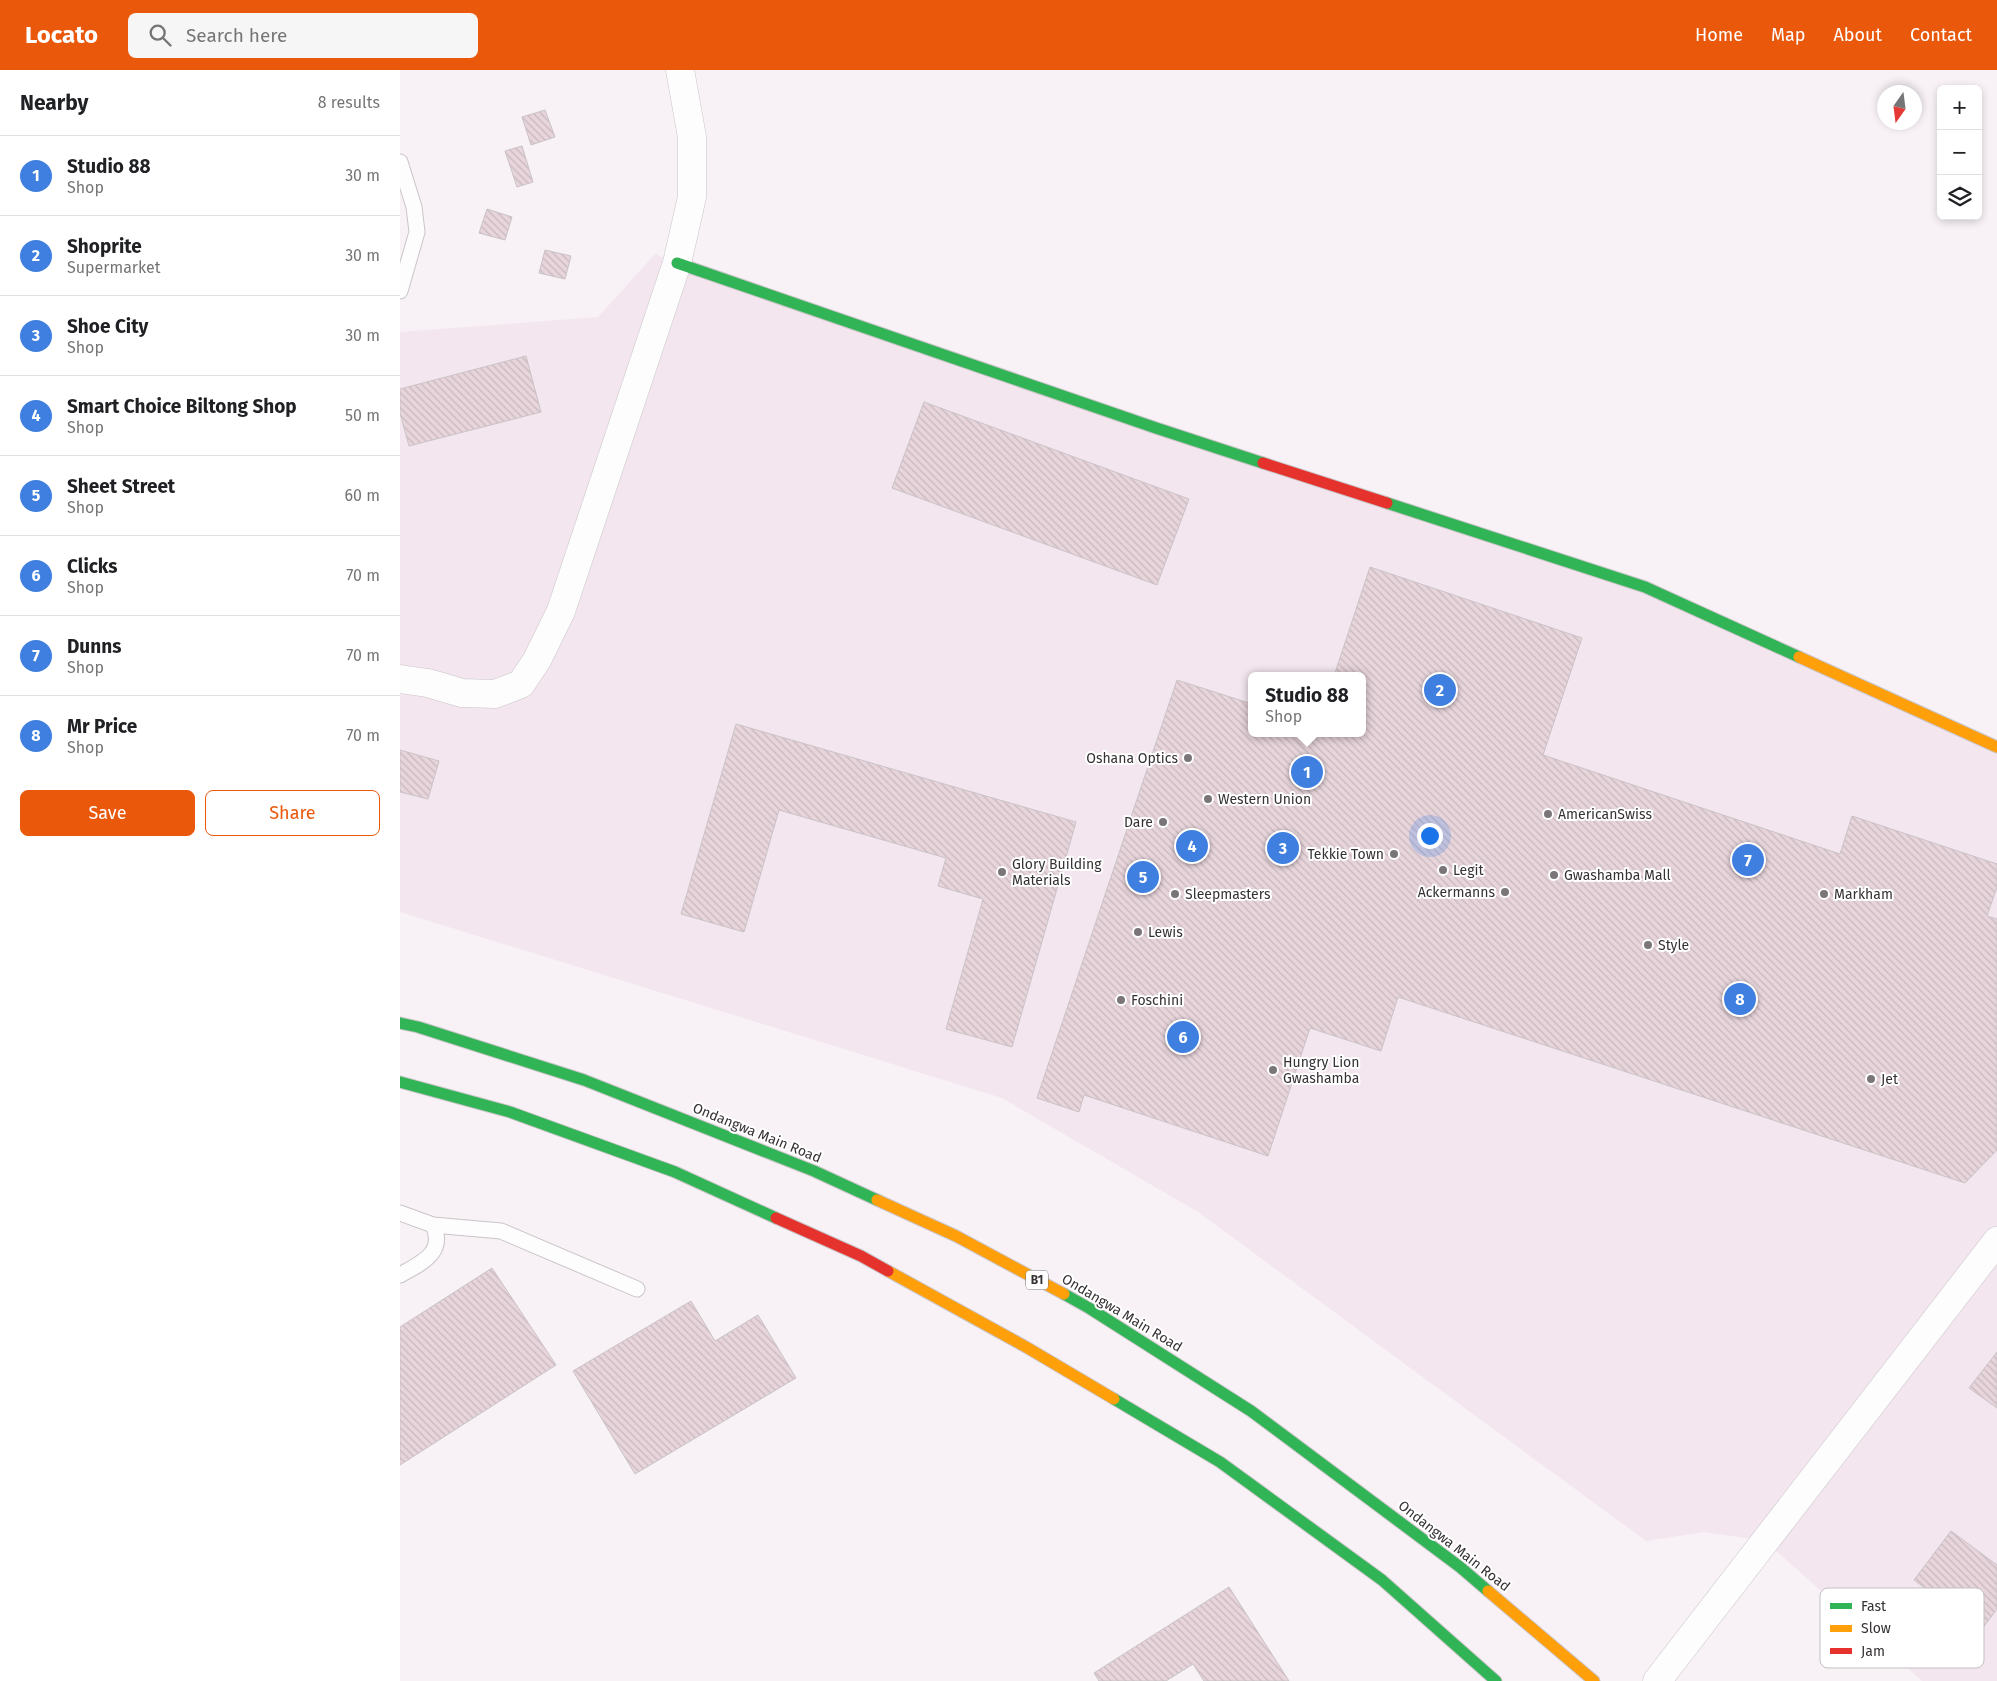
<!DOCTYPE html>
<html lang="en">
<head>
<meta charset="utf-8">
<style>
	:root { --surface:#fff; --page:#f6f6f6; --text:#202124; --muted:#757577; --line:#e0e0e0; --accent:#ea580c }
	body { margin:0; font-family:"Fira Sans",sans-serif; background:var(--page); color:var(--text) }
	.controls { position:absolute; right:15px; top:15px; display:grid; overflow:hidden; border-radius:8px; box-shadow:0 2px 8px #0003 }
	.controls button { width:45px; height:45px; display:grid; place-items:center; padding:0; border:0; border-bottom:1px solid var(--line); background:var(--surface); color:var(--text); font:25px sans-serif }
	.compass { position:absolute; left:1477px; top:15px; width:45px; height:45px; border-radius:50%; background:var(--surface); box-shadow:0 2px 8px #0003; rotate:194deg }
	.you { position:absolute; left:1029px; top:765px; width:18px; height:18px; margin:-12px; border:4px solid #fff; border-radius:50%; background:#1a73e8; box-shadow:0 0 0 8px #1a73e833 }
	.badge { display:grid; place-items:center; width:32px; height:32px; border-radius:50%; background:var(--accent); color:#fff; font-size:16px; font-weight:700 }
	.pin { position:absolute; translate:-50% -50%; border:2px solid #fff; box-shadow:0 1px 5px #0006 }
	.popup { position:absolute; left:848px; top:602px; width:118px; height:65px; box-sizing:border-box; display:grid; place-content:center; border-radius:8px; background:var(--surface); filter:drop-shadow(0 1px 4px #0005); font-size:16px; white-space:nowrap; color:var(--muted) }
	.popup b { font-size:19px; color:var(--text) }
	.popup::after { content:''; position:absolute; left:50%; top:100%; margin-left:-10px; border:10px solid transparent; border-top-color:var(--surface) }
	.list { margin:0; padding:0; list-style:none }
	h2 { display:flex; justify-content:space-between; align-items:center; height:65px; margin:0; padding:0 20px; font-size:21px }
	h2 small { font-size:16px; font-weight:400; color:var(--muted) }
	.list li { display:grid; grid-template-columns:32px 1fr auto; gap:15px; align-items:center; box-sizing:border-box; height:80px; padding:0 20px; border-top:1px solid var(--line) }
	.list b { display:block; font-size:19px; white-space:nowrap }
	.list p { margin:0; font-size:16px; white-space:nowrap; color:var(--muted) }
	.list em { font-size:16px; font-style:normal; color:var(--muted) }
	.actions { display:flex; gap:10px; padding:15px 20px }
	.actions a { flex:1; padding:11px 0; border:1px solid var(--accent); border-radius:8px; text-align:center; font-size:18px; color:var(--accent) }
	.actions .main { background:var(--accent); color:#fff }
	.icon { flex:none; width:28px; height:28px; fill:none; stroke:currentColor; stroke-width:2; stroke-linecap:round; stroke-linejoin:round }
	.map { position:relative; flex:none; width:1597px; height:1611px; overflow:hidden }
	header { display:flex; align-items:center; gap:30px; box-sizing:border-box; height:70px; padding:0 25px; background:var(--accent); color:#fff }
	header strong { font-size:24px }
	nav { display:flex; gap:28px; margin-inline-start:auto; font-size:18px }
	.search { width:350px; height:45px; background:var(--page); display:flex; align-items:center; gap:12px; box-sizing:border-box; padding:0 18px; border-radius:8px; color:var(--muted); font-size:19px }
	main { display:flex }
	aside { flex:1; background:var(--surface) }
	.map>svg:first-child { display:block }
	.built { fill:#f3e6ef; fill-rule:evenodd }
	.building { fill:url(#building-back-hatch); stroke:#c9c3c6 }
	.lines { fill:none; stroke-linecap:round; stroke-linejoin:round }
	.lane-casing { stroke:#c9c4c7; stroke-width:17 }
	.street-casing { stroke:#c9c4c7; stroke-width:29 }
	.fast-casing { stroke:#c9c4c7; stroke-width:13 }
	.slow-casing { stroke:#c9c4c7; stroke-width:13 }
	.jam-casing { stroke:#c9c4c7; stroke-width:13 }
	.lane { stroke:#fefdfe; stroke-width:15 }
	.street { stroke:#fefdfe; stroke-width:28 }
	.fast { stroke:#30b455; stroke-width:11 }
	.slow { stroke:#ff9f0a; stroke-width:11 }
	.jam { stroke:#e5322d; stroke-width:11 }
	.poi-dot { fill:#797578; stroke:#fff; stroke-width:2 }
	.labels { text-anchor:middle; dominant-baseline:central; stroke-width:4; stroke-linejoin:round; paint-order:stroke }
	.shield { fill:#fff; stroke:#726f71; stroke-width:1 }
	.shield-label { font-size:12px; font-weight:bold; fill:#353134 }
	.poi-label { font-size:14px; fill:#353134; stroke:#fff; text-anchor:start }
	.street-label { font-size:14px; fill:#353134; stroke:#fff }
	.key { fill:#fff; stroke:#c2c1c2; stroke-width:1 }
	.key-label { font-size:14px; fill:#353134 }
</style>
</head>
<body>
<header>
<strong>Locato</strong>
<div class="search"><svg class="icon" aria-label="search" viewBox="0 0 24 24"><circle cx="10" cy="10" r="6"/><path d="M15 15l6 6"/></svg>Search here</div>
<nav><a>Home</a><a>Map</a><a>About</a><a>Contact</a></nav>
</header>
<main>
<aside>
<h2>Nearby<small>8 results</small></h2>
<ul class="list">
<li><span class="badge" style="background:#3f7fe0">1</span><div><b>Studio 88</b><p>Shop</p></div><em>30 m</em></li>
<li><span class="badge" style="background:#3f7fe0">2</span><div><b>Shoprite</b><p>Supermarket</p></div><em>30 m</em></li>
<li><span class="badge" style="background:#3f7fe0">3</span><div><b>Shoe City</b><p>Shop</p></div><em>30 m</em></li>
<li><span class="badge" style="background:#3f7fe0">4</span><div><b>Smart Choice Biltong Shop</b><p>Shop</p></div><em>50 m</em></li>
<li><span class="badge" style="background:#3f7fe0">5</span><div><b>Sheet Street</b><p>Shop</p></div><em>60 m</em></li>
<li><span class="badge" style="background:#3f7fe0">6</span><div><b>Clicks</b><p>Shop</p></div><em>70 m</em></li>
<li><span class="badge" style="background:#3f7fe0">7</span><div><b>Dunns</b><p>Shop</p></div><em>70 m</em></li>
<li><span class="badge" style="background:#3f7fe0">8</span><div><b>Mr Price</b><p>Shop</p></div><em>70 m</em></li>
</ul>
<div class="actions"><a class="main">Save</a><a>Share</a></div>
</aside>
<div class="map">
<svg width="1597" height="1611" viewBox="0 0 1597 1611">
	<defs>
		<pattern id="building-back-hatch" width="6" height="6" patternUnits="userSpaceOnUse" patternTransform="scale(1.25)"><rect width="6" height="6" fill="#e8d5dc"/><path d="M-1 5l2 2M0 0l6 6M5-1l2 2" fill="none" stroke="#c8b7bd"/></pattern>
	</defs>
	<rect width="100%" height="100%" fill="#f8f2f6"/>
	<path class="built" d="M 255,184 L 277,193 L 1245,517 L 1597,677 L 1597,1611 L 1522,1611 L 1365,1471 L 1304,1462 L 1246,1471 L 798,1142 L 602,1028 L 0,842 L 0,262 L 198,247 ZM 852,606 L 962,606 L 962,663 L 852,663 Z"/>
	<path class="building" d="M 145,40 L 155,67 L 131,75 L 122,47 Z
		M 122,76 L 133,112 L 117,117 L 105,81 Z
		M 87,139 L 112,147 L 105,170 L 79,163 Z
		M 145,180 L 171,186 L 165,209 L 139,203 Z
		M 126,286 L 141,342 L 9,376 L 0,343 L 0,319 Z
		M 524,332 L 789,429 L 757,515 L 492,418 Z
		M 970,497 L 1182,568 L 1143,685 L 1440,784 L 1452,746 L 1597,794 L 1597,817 L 1587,846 L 1597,849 L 1597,1080 L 1565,1113 L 998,927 L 981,981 L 910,958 L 868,1086 L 684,1025 L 679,1042 L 637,1028 L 777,610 L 852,634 L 852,663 L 962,663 L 962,606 L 934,606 Z
		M 336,654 L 676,752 L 612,977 L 546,959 L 583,829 L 538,816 L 546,788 L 379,740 L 344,862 L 281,844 Z
		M 0,680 L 39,691 L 28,729 L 0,722 Z
		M 92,1198 L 156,1295 L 0,1395 L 0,1257 Z
		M 291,1231 L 315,1271 L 358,1245 L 396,1308 L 235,1404 L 173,1301 Z
		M 1597,1282 L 1597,1338 L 1569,1318 Z
		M 1551,1461 L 1597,1495 L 1597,1539 L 1582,1559 L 1514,1510 Z
		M 829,1517 L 889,1611 L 804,1611 L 793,1594 L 766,1611 L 699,1611 L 694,1603 Z"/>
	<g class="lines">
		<g class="lane-casing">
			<path id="lane" d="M 0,92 L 14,137 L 17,162 L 0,221
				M 0,1143 L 33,1155 C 46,1183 21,1193 0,1205
				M 33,1155 L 101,1161 L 237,1219"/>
		</g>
		<g class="street-casing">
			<path id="street" d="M 0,609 L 28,613 L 62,623 L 95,624 L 121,614 L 137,590 L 161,541 L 277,193 L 292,127 L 292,67 L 280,0
				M 1257,1611 L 1597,1171"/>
		</g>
		<g class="fast-casing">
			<path id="fast" d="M 277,193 L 756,358 L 863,393
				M 987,433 L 1245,517 L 1399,587
				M 0,953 L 18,957 L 184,1010 L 414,1101 L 477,1130
				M 0,1012 L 110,1042 L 275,1102 L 376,1148
				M 664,1224 L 689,1238 L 851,1341 L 1060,1497 L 1088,1521
				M 714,1329 L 820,1392 L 982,1510 L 1096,1611"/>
		</g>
		<g class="slow-casing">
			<path id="slow" d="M 1399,587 L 1597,677
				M 477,1130 L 556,1166 L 664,1224
				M 488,1201 L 626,1277 L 714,1329
				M 1088,1521 L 1194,1611"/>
		</g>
		<g class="jam-casing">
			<path id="jam" d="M 863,393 L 987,433
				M 376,1148 L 461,1186 L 488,1201"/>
		</g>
		<use href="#lane" class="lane"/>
		<use href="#street" class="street"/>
		<use href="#fast" class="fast"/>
		<use href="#slow" class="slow"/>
		<use href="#jam" class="jam"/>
	</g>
	<g class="poi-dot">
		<circle cx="788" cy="688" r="5"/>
		<circle cx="808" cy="729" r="5"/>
		<circle cx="1148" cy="744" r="5"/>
		<circle cx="763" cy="752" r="5"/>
		<circle cx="994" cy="784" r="5"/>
		<circle cx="1043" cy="800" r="5"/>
		<circle cx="602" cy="802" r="5"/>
		<circle cx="1154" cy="805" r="5"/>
		<circle cx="1105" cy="822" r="5"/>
		<circle cx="775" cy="824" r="5"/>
		<circle cx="1424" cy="824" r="5"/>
		<circle cx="738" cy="862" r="5"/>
		<circle cx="1248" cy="875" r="5"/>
		<circle cx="721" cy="930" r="5"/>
		<circle cx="873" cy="1000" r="5"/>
		<circle cx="1471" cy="1009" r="5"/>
	</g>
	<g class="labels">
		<rect class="shield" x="626" y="1200.5" width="22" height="19" rx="4"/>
		<g class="shield-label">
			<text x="637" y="1210">B1</text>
		</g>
		<g class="poi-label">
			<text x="778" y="688" text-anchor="end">Oshana Optics</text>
			<text x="818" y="729">Western Union</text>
			<text x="1158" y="744">AmericanSwiss</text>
			<text x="753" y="752" text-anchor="end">Dare</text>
			<text x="984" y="784" text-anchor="end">Tekkie Town</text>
			<text x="612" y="794">Glory Building<tspan x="612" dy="16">Materials</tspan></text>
			<text x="1053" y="800">Legit</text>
			<text x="1164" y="805">Gwashamba Mall</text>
			<text x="1095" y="822" text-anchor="end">Ackermanns</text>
			<text x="785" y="824">Sleepmasters</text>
			<text x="1434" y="824">Markham</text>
			<text x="748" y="862">Lewis</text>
			<text x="1258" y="875">Style</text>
			<text x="731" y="930">Foschini</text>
			<text x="883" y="992">Hungry Lion<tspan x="883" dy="16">Gwashamba</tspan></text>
			<text x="1481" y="1009">Jet</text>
		</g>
		<g class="street-label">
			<text transform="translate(357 1063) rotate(22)">Ondangwa Main Road</text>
			<text transform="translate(722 1243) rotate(31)">Ondangwa Main Road</text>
			<text transform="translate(1054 1476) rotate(38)">Ondangwa Main Road</text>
		</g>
	</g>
	<rect x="1420" y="1518" width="164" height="80" rx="8" class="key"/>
	<rect x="1430" y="1533" width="22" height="6" fill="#30b455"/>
	<rect x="1430" y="1555" width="22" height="7" fill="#ff9f0a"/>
	<rect x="1430" y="1578" width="22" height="6" fill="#e5322d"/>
	<g class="key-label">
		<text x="1461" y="1541">Fast</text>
		<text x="1461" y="1563">Slow</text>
		<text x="1461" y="1586">Jam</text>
	</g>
</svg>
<div class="controls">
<button>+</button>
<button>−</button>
<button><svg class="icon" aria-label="layers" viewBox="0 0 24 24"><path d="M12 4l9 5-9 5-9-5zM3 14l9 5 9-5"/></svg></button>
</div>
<svg class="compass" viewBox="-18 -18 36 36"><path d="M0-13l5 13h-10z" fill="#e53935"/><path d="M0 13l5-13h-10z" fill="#757577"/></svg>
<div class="you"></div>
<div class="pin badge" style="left:907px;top:702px;background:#3f7fe0">1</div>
<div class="popup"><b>Studio 88</b>Shop</div>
<div class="pin badge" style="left:1040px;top:620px;background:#3f7fe0">2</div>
<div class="pin badge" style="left:883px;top:778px;background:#3f7fe0">3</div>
<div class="pin badge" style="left:792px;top:776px;background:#3f7fe0">4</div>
<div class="pin badge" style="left:743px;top:807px;background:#3f7fe0">5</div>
<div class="pin badge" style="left:783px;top:967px;background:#3f7fe0">6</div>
<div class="pin badge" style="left:1348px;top:790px;background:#3f7fe0">7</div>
<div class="pin badge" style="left:1340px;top:929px;background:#3f7fe0">8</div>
</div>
</main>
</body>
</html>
